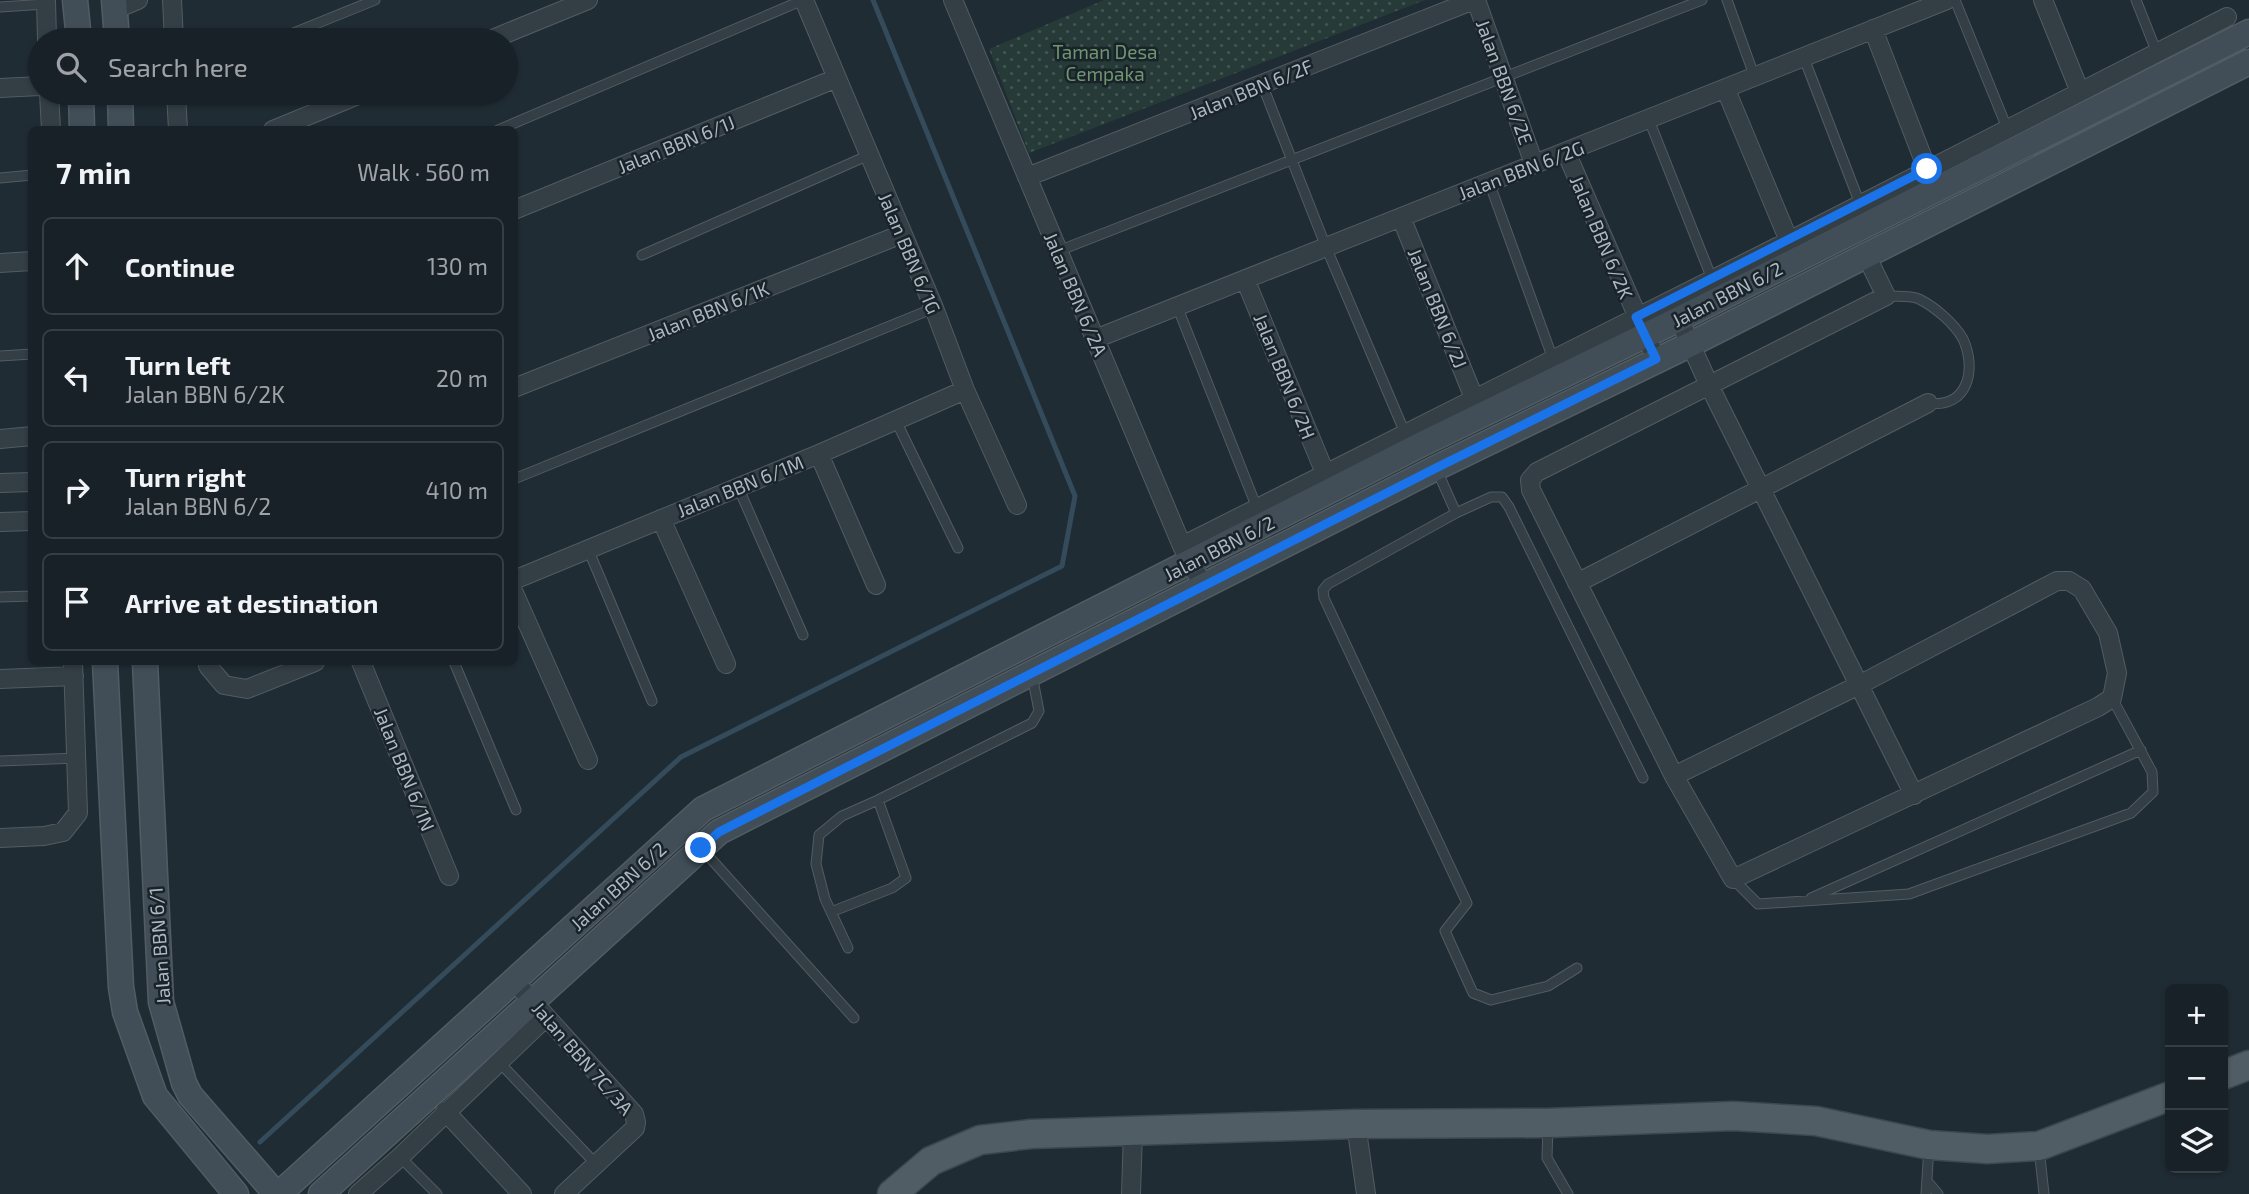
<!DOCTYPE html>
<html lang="en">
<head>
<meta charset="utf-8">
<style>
	:root { --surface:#182127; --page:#252e33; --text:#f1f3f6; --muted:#9fa3a7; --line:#363e44 }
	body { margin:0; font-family:"Exo 2",sans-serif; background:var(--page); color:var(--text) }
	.controls { position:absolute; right:21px; bottom:21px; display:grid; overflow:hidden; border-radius:10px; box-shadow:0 2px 5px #0004 }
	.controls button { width:63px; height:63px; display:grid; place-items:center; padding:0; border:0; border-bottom:2px solid var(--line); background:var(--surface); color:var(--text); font:35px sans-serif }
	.stop { position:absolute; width:21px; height:21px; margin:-16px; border:5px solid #1a73e8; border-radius:50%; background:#fff }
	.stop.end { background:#1a73e8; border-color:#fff; box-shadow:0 2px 7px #0008 }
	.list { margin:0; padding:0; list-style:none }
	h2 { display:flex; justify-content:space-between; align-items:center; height:91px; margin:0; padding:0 28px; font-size:30px }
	h2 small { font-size:23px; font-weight:400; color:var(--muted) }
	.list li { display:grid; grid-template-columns:46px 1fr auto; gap:21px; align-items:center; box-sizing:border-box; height:98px; margin:0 14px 14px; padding:0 14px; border:2px solid var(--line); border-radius:10px }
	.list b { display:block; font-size:26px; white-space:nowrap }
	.list p { margin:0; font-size:23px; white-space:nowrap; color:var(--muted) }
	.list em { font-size:23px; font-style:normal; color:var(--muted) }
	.icon { flex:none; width:38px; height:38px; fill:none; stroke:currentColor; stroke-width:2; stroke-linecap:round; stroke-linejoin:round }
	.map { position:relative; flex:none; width:2249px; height:1194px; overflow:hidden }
	.search { position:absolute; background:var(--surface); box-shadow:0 2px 5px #0004; left:28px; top:28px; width:490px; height:77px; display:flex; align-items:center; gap:18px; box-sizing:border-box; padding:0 24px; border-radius:38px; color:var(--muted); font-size:26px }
	.panel { position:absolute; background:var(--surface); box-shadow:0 2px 5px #0004; left:28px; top:126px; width:490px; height:539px; border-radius:10px }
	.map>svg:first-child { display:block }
	.park { fill:url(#park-dots) }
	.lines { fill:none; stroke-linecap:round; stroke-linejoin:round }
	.stream { stroke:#344b5b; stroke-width:5 }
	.lane-casing { stroke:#515c63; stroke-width:11 }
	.street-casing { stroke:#515c63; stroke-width:20 }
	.secondary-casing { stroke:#515c63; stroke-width:27 }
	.primary-casing { stroke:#3d474f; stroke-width:31 }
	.lane { stroke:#333e45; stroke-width:9 }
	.street { stroke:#333e45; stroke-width:18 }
	.secondary { stroke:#414e58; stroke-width:24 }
	.primary { stroke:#515d65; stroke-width:28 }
	.route { stroke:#1a73e8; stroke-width:9 }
	.labels { text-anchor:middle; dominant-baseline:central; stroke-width:5; stroke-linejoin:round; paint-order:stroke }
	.park-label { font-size:19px; fill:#6f9670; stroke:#192329 }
	.street-label { font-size:19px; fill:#adb9c2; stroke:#192329 }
</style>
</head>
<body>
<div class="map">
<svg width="2249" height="1194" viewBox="0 0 2249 1194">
	<defs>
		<pattern id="park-dots" width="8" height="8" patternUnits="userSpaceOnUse" patternTransform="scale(1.75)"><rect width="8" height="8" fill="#263b37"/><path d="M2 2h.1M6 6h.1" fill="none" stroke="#435552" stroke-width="1.8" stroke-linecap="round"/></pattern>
	</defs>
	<rect width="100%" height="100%" fill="#202c34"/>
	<path class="park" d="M 1104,0 L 1425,0 L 1029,153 L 989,49 Z"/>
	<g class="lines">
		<path class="stream" d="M 260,1142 L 681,757 L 1062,566 L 1075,496 L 873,0"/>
		<g class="lane-casing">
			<path id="lane" d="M 1727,0 L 1755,78
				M 1955,0 L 2007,128
				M 2136,0 L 2157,53
				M 0,7 L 46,4
				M 276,40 L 375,0
				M 1804,58 L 1860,204
				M 1262,84 L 1326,247 L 1405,433
				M 1649,120 L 1712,279
				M 498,130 L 803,0
				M 0,178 L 32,175
				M 1489,182 L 1553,359
				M 1058,251 L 1702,0
				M 642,255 L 869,155
				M 1886,296 C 1896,297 1910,295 1919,299 C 1935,307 1954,323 1963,339 C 1977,369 1968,409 1928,403
				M 1177,306 L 1257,508
				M 0,356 L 32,354
				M 896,421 L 958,548
				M 1436,468 L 1456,513 L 1328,584 L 1323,590 L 1324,598 L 1467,903 L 1445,931 L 1473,993 L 1491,1000 L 1548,986 L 1577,968
				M 514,479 L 934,308
				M 738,487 L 803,635
				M 1456,513 L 1491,497 L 1502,497 L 1509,507 L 1643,778
				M 588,549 L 652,701
				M 0,597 L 32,596
				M 454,662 L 516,810
				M 0,761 L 78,758
				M 703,850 L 854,1018
				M 1733,879 L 1758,904 L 1909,894 L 2131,813 L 2153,792 L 2152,772 L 2112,698
				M 1811,898 L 2141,750
				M 831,912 L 892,888 L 906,878 L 878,800
				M 848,948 L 825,899 L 816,864 L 819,835 L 842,816 L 878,800 L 1032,723 L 1039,711 L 1032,675
				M 499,1062 L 596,1164
				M 1548,1125 L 1547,1158 L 1568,1194
				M 2039,1148 L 2044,1194
				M 400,1157 L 437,1194
				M 1927,1181 L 1938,1194
				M 1926,1194 L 1929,1147"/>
		</g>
		<g class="street-casing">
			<path id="street" d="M 46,0 L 47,40
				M 172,0 L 174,40
				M 804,0 L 934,308 L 965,390 L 1017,505
				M 953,0 L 1182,546 L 1204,587
				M 1476,0 L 1534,164
				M 2043,0 L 2080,92
				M 116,9 L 138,0
				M 1873,29 L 1927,169
				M 490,40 L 588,0
				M 0,88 L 40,86
				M 1726,90 L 1789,241
				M 49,93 L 51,130
				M 176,93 L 178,130
				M 273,130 L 363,93
				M 1566,152 L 1656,359
				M 1027,177 L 1474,0
				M 514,210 L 837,78
				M 1401,217 L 1474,398
				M 0,263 L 32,261
				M 1245,279 L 1325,473
				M 1679,319 L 1709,385 L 1914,795
				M 1095,339 L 1947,0
				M 514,388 L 902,234
				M 0,439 L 32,436
				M 819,454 L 876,585
				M 0,483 L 32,482
				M 661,519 L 726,664
				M 0,522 L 32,521
				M 1182,546 L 1789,241 L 2227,17
				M 514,580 L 819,454 L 965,390
				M 1577,583 L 1928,403
				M 514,593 L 588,760
				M 208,662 L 208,666 L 224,685 L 247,689 L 315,662
				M 361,662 L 449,876
				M 0,679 L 74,676
				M 1674,776 L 1859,685 L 2057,581 L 2069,581 L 2082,589 L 2108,633 L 2117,673 L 2112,698 L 2098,707 L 1733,879 L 1674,776 L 1531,490 L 1530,480 L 1537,472 L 1886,296 L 1866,255
				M 0,838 L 44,836 L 63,832 L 78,813 L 73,662
				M 514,981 L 634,1114 L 636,1122 L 635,1128 L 564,1194
				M 445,1111 L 522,1194
				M 1356,1124 L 1366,1194
				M 358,1194 L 400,1157 L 545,1018
				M 1131,1194 L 1133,1131"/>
		</g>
		<g class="secondary-casing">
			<path id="secondary" d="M 75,0 L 79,40
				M 114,0 L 117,40
				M 81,93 L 82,130
				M 120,93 L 121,130
				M 105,662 L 121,987 L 125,1012 L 155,1096 L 236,1194
				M 145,662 L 161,1002 L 184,1083 L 190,1095 L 276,1194
				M 279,1194 L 703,809 L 1424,443 L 1679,319 L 2249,32
				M 321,1194 L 719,832 L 1436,468 L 1691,344 L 2249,62"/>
		</g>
		<g class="primary-casing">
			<path id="primary" d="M 2223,1075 L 2249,1065
				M 892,1194 L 931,1161 L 980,1140 L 1031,1134 L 1356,1124 L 1548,1123 L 1733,1116 L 1816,1121 L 1929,1145 L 1987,1149 L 2039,1146 L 2170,1096"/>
		</g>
		<use href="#lane" class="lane"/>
		<use href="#street" class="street"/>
		<use href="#secondary" class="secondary"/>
		<use href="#primary" class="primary"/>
	</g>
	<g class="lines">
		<path class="route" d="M 701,848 L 719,832 L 1436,468 L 1656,359 L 1636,317 L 1927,169"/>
	</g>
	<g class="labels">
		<g class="park-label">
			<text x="1105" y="51">Taman Desa<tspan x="1105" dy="22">Cempaka</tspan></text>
		</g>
		<g class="street-label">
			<text transform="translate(1505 82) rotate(70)">Jalan BBN 6/2E</text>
			<text transform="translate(1251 89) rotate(-22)">Jalan BBN 6/2F</text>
			<text transform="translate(676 144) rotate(-22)">Jalan BBN 6/1J</text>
			<text transform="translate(1521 170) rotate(-21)">Jalan BBN 6/2G</text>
			<text transform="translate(1602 237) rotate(67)">Jalan BBN 6/2K</text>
			<text transform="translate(910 253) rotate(67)">Jalan BBN 6/1G</text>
			<text transform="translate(1076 294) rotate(67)">Jalan BBN 6/2A</text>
			<text transform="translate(1727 294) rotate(-27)">Jalan BBN 6/2</text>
			<text transform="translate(1438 308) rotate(68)">Jalan BBN 6/2J</text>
			<text transform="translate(708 311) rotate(-22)">Jalan BBN 6/1K</text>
			<text transform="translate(1285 376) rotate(68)">Jalan BBN 6/2H</text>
			<text transform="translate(740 486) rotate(-22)">Jalan BBN 6/1M</text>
			<text transform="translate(1219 548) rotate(-27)">Jalan BBN 6/2</text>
			<text transform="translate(405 769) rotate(68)">Jalan BBN 6/1N</text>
			<text transform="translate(618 886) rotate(-42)">Jalan BBN 6/2</text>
			<text transform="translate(159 946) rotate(-94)">Jalan BBN 6/1</text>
			<text transform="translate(583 1058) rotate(49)">Jalan BBN 7C/3A</text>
		</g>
	</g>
</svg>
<div class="controls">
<button>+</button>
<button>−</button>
<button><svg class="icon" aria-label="layers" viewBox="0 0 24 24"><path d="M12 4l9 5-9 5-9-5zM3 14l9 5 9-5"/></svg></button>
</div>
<div class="stop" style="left:1927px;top:169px"></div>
<div class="stop end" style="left:701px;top:848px"></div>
<div class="search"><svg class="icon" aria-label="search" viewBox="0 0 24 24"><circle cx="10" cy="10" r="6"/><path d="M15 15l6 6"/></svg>Search here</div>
<section class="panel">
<h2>7 min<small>Walk · 560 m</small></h2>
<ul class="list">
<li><svg class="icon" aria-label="ahead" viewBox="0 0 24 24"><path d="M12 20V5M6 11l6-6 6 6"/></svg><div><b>Continue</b></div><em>130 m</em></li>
<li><svg class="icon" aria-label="left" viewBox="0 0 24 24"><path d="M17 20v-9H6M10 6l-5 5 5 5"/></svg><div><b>Turn left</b><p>Jalan BBN 6/2K</p></div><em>20 m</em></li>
<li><svg class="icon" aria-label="right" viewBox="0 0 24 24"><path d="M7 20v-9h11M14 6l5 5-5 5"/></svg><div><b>Turn right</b><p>Jalan BBN 6/2</p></div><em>410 m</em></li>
<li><svg class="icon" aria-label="arrive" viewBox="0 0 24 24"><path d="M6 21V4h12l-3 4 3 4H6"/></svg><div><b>Arrive at destination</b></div></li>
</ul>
</section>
</div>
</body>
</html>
